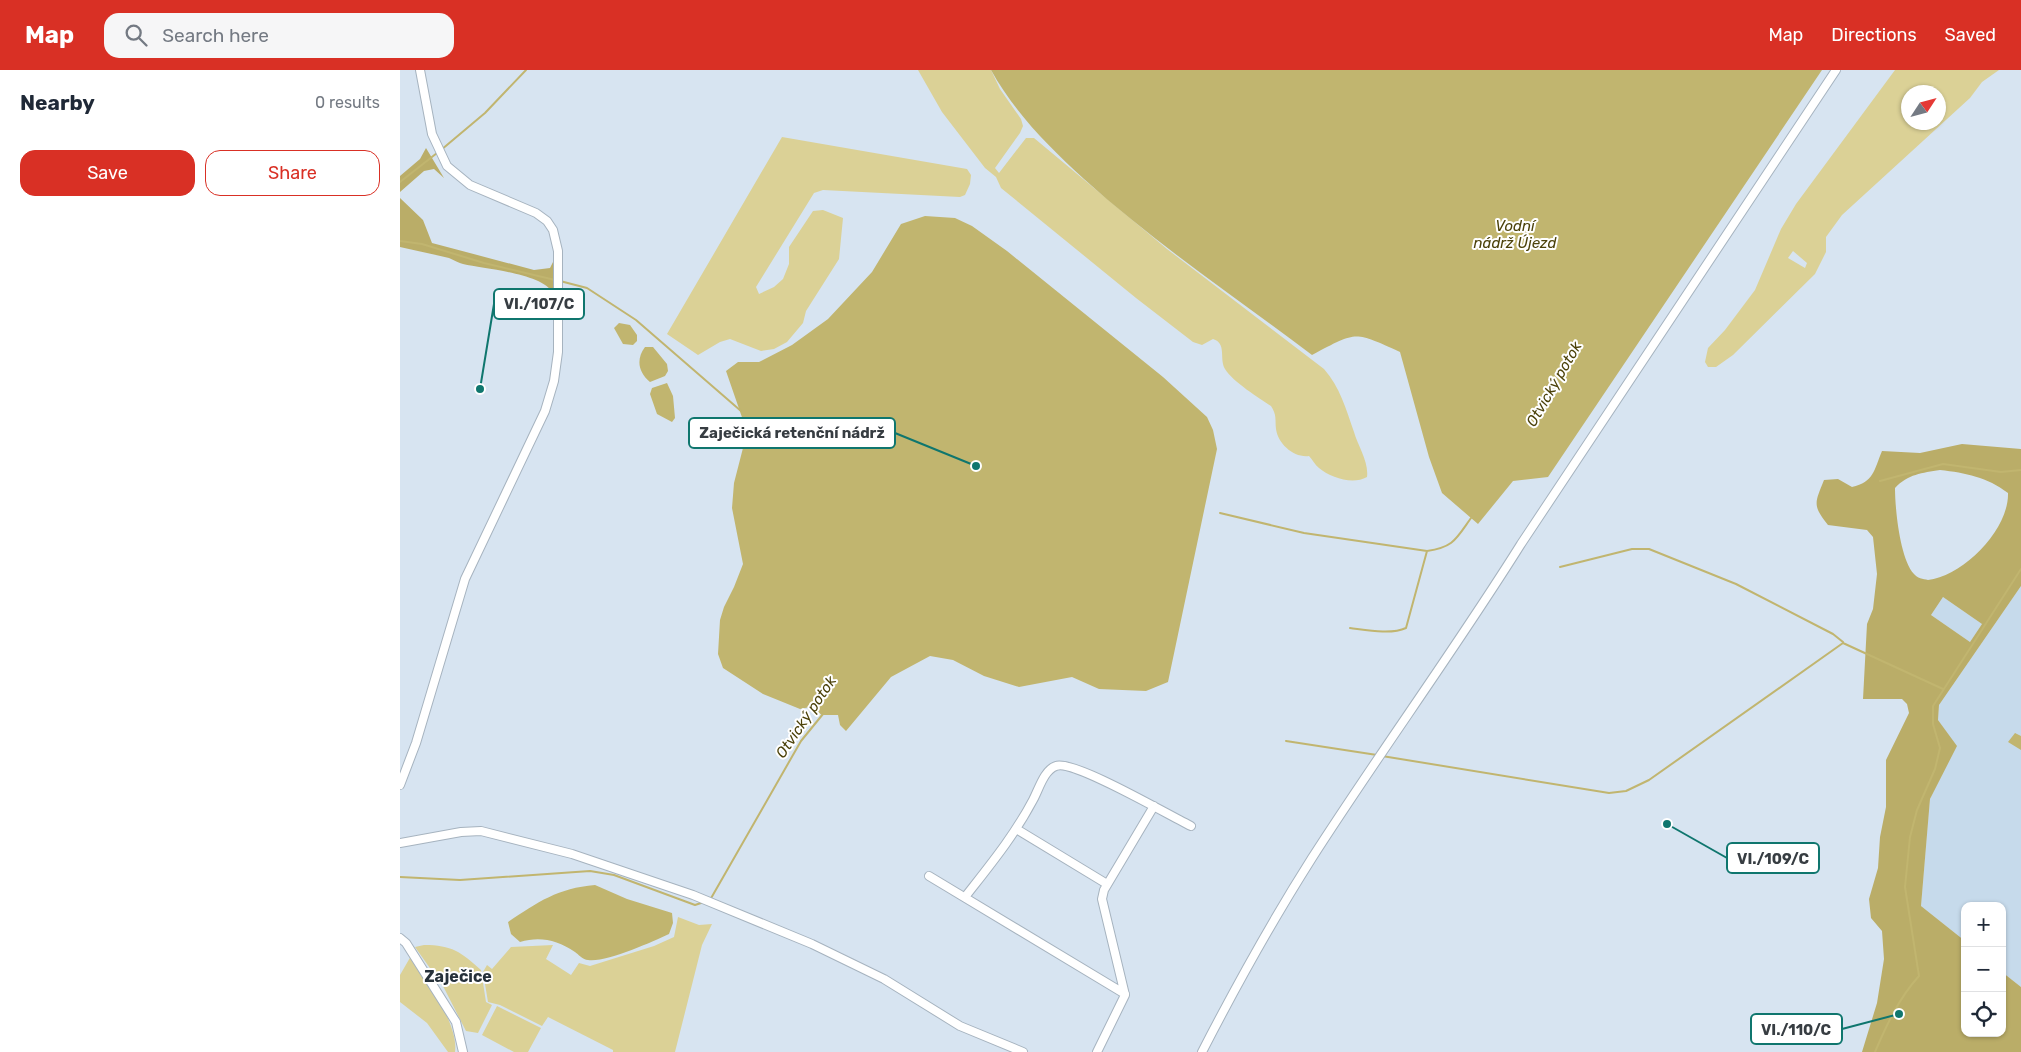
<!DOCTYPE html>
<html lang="en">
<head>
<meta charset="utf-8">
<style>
	:root { --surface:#fff; --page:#f6f6f7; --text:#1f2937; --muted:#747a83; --line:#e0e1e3; --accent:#d93025 }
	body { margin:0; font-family:Rubik,sans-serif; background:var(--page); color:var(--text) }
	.controls { position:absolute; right:15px; bottom:15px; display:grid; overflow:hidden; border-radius:10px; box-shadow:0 1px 4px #0004 }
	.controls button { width:45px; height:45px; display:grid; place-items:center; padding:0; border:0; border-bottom:1px solid var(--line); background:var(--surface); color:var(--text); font:25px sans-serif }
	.compass { position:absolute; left:1501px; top:15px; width:45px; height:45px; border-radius:50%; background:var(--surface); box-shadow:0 1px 4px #0004; rotate:54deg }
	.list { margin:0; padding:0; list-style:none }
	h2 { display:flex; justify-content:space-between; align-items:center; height:65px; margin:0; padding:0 20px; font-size:21px }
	h2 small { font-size:16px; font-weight:400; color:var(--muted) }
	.actions { display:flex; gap:10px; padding:15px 20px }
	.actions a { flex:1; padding:11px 0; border:1px solid var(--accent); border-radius:15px; text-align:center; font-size:18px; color:var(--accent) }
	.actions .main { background:var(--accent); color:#fff }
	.icon { flex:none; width:28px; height:28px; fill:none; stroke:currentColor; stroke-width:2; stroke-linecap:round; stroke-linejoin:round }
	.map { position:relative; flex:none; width:1621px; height:982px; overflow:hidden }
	header { display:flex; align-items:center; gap:30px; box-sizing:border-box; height:70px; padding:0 25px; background:var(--accent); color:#fff }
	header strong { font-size:24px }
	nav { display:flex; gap:28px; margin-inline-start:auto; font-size:18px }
	.search { width:350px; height:45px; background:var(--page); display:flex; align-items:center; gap:12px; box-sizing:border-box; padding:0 18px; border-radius:15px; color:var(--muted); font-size:19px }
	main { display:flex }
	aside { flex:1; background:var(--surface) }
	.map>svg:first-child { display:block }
	.built { fill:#c6daeb }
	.green { fill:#dbd196; fill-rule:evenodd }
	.forest { fill:#baad68; fill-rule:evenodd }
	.water { fill:#c1b56f }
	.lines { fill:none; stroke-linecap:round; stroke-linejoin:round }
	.stream { stroke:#c1b56f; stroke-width:2 }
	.minor-casing { stroke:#a6b3bf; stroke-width:10 }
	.minor { stroke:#fff; stroke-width:8 }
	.labels { text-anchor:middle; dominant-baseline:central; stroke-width:4; stroke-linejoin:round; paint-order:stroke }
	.water-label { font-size:15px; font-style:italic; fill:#4c420a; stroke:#fff }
	.quarter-label { font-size:16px; font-weight:bold; fill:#26313a; stroke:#fff }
	.leader { fill:none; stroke:#0f766e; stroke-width:2 }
	.callout-dot { fill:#0f766e; stroke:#fff; stroke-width:2 }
	.callout { fill:#fff; stroke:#0f766e; stroke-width:2 }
	.callout-label { font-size:15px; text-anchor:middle; font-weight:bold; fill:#373d42 }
</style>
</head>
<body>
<header>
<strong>Map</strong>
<div class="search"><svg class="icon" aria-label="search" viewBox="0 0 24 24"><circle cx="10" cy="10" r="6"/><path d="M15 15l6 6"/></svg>Search here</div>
<nav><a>Map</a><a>Directions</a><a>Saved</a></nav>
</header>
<main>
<aside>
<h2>Nearby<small>0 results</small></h2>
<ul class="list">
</ul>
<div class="actions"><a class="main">Save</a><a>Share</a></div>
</aside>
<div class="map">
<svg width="1621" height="982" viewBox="0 0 1621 982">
	<rect width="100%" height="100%" fill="#d7e4f1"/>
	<path class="built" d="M 1621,516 L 1621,917 L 1602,902 L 1602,836 L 1565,836 L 1565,871 L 1521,836 L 1530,729 L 1556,676 L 1538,650 L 1539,635 Z
		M 1543,527 L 1582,554 L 1570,572 L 1531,545 Z"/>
	<path class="green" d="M 518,0 L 591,0 L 600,19 L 621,49 L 623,56 L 620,63 L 595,98 L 599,103 L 626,68 L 634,68 L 767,179 L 924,299 C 940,317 946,339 954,362 C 958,376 969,392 967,407 C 953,415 931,408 919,398 C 915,395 913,390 909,386 C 894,388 878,374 876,359 C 875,350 877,345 871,336 C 859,328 833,312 825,299 C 819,289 827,273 813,269 L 802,275 L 793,272 L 736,228 L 601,118 L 596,107 L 585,98 L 542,42 Z
		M 1495,0 L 1599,0 L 1582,12 L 1570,28 L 1442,145 L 1426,167 L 1426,182 L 1415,204 L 1333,285 L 1316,297 L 1308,297 L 1305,292 L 1308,278 L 1325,260 L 1355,220 L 1381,159 L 1396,134 ZM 1508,22 L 1538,22 L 1538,52 L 1508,52 ZM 1393,181 L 1407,193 L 1405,198 L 1388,188 Z
		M 382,67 L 567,99 L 571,105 L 570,114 L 565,125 L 560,127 L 423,120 L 414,123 L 356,217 L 359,224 L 374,217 L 383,209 L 389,194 L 389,177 L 413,141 L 423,140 L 443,148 L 439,189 L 406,241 L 403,253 L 387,272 L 374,279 L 361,281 L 330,269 L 320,272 L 298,285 L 267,264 Z
		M 278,847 L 299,855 L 312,854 L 302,875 L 275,982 L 213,982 L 213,980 L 148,947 L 142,956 L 100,935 L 88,932 L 83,902 L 87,895 L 92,899 L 111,877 L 153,875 L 146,889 L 171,905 L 179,893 L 190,896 L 254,876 L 274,867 Z
		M 24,875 C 52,875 61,882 81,900 L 86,932 L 92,935 L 78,963 L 66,961 L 44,918 L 15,877 Z
		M 11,886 C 26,909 59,955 55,982 L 48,982 L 27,953 L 0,932 L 0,905 Z
		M 97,936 L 141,958 L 128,982 L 114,982 L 82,965 Z"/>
	<path class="forest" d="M 26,78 L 44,108 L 34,99 L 24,101 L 0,122 L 0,106 L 20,89 Z
		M 0,128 L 23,150 L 32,173 L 134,200 L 150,198 L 153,192 L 153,223 C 142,203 85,199 63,194 C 59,193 54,190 49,188 C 33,184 16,181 0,177 Z
		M 1562,374 L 1621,379 L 1621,516 L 1539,635 L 1538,650 L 1557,676 L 1530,729 L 1521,836 L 1565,871 L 1565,963 L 1602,963 L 1602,902 L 1621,917 L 1621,982 L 1462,982 L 1477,933 L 1484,889 L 1482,861 L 1471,848 L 1469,829 L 1478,798 L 1480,767 L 1486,737 L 1486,690 L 1509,643 L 1507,634 L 1502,629 L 1463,629 L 1467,554 L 1473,539 L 1477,504 L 1473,467 L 1467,460 L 1428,455 C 1412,435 1415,433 1424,410 L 1438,409 L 1452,417 C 1474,412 1474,400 1482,381 L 1520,383 ZM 1540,400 C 1566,403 1587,407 1608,423 C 1609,460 1563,506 1528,510 C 1523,509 1517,508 1514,504 C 1500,489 1495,439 1495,418 C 1508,404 1522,403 1540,400 ZM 1543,527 L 1582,554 L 1570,572 L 1531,545 Z"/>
	<path class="water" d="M 591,0 L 1422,0 L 1148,407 L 1113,411 L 1078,454 L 1042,423 L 1029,387 L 1000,282 C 953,261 958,261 912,285 C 835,227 756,174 684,109 C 648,76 615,43 591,0 Z
		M 525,146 L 555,148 L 572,156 L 607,181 L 763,307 L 807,347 L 813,360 L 817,379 L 768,612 L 746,621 L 699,619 L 672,607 L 619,617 L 584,606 L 553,590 L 530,586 L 491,607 L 446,661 L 440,655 L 438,645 L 422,645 L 410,637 L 400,639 L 363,624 L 323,598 L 318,584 L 320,550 L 324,537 L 334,517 L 343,494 L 332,438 L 334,413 L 343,378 L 345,356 L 326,301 L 338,292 L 359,292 L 392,275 L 428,249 L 472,202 L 501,154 Z
		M 219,253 L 230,255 L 237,265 L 237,271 L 233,275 L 223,274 L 214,258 Z
		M 245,277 L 253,277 L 267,294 L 268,301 L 265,306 L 250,312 C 238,302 236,289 245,277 Z
		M 267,313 L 273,326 L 275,348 L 272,352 L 257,344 L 250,324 L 252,318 Z
		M 1615,663 L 1621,666 L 1621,680 L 1608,672 Z
		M 195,815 L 227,829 L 272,843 L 273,853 L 269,864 C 252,872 205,893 188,890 C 183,890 178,884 175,882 C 157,870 140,866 120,872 L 111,864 L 108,852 C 138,832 158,818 195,815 Z"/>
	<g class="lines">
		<path class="stream" d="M 41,80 L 85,43 L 126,0
			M 0,112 L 37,83
			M 0,171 L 22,174 L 84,193 L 155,210
			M 160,211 L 187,218 L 236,250 L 341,341
			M 1480,411 L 1543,394 L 1601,402 L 1621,400
			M 820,443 L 904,463 L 1027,481 C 1054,477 1056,469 1071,448
			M 1160,497 L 1232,479 L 1249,479 L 1336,514 L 1433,564 L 1443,572
			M 950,558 C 966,560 991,565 1006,558 L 1027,481
			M 886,671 L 977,685
			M 982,686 L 1209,723 L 1226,721 L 1249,710 L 1443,573 L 1543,619
			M 0,807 L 60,810 L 190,801 L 214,805 L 295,835 L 304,832
			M 310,830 L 401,671 L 423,644
			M 1475,982 C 1487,954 1499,928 1519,906 L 1505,817 L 1510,767 L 1517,740 L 1535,699 L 1540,678 L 1533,654 L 1533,636 L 1621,499"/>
		<g class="minor-casing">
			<path id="minor" d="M 0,715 L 16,673 L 65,509 L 145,341 L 154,311 L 158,282 L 158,181 L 153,160 L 147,151 L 136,143 L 70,115 L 47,96 L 32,64 L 20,0
				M 618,760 L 707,814
				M 0,773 L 61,762 L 81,761 L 172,784 L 293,825 L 412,874 L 484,909 L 560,956 L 623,982
				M 529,806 L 725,924
				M 565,827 C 590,795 614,766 633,730 C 639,719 644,700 656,696 C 673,689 770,746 791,756
				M 0,868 L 6,873 L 56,952 L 63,982
				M 697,982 L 725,925 L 702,829 L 704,820 L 754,736
				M 802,982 C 836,916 872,851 912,788 C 980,682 1054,581 1121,474 L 1436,0"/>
		</g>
		<use href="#minor" class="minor"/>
	</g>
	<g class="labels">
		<g class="water-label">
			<text x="1115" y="156">Vodní<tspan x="1115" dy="17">nádrž Újezd</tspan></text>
			<text transform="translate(1154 314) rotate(-60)">Otvický potok</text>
			<text transform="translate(406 647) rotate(-56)">Otvický potok</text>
		</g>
		<g class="quarter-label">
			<text x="58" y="906">Zaječice</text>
		</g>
	</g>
	<path class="leader" d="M80 319L94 234M576 396L495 363M1267 754L1327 788M1499 944L1442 959"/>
	<g class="callout-dot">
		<circle cx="80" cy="319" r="5"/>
		<circle cx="576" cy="396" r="5"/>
		<circle cx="1267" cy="754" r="5"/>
		<circle cx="1499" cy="944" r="5"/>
	</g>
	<g class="callout">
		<rect x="94" y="219" width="90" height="30" rx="5"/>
		<rect x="289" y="348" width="206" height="30" rx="5"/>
		<rect x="1327" y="773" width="92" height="30" rx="5"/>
		<rect x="1351" y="944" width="91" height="30" rx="5"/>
	</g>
	<g class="callout-label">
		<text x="139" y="239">VI./107/C</text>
		<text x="392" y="368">Zaječická retenční nádrž</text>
		<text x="1373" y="794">VI./109/C</text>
		<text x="1396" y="965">VI./110/C</text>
	</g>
</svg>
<div class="controls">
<button>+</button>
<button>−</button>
<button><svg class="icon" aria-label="locate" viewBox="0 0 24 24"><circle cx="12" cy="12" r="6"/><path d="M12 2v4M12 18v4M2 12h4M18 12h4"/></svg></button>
</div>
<svg class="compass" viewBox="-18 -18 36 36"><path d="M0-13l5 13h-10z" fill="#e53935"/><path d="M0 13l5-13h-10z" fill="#747a83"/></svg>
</div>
</main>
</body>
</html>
